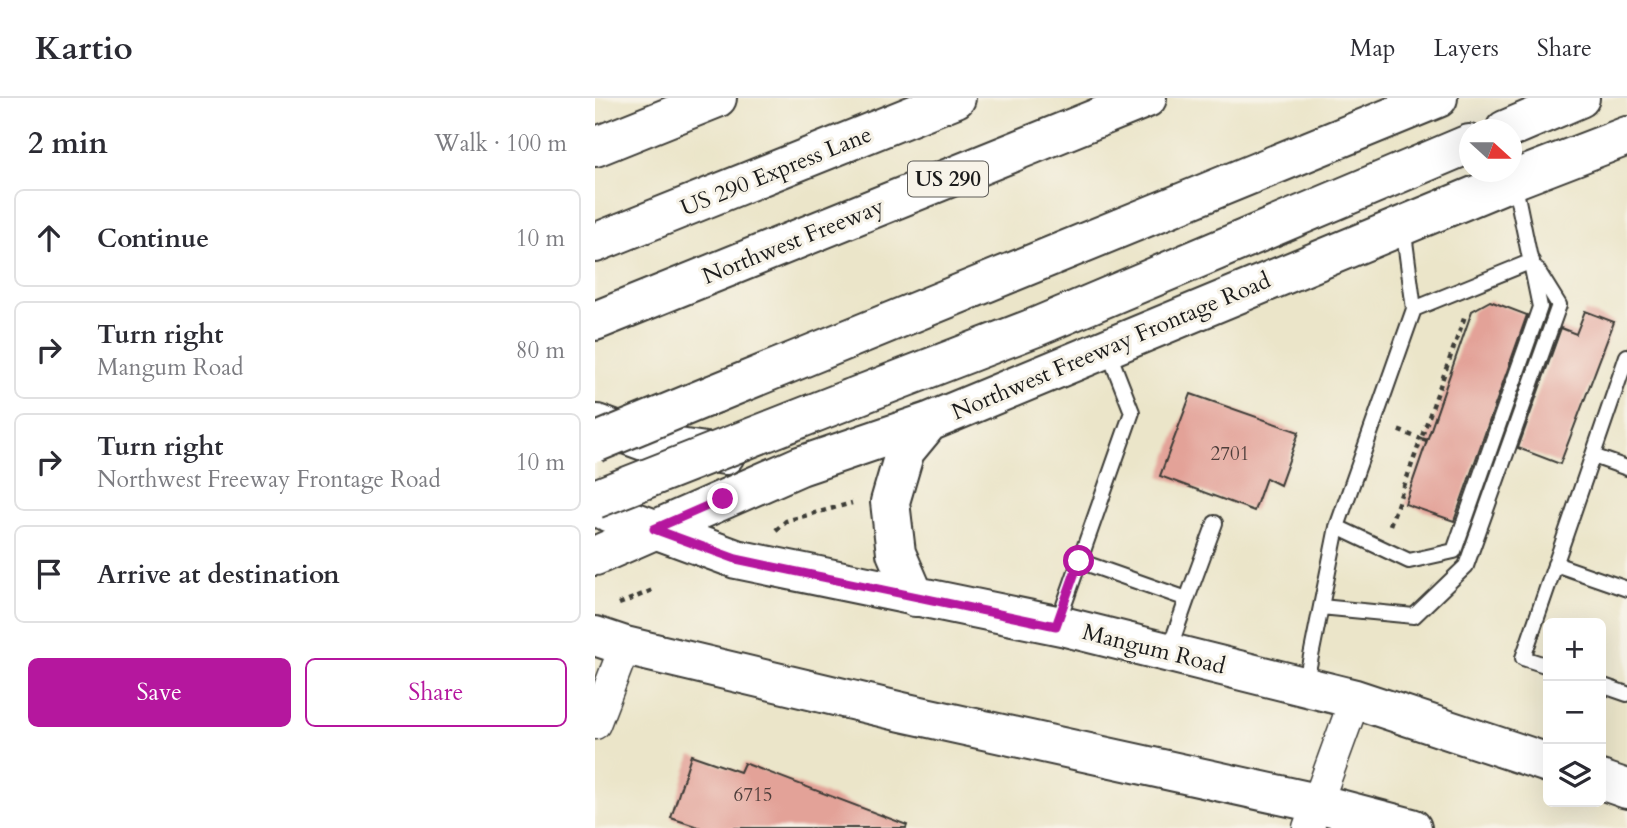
<!DOCTYPE html>
<html lang="en">
<head>
<meta charset="utf-8">
<style>
	:root { --surface:#fff; --page:#f7f7f7; --text:#2b2b33; --muted:#7c7c81; --line:#e1e1e2; --accent:#b5179e }
	body { margin:0; font-family:Cardo,serif; background:var(--page); color:var(--text) }
	.controls { position:absolute; right:21px; bottom:21px; display:grid; overflow:hidden; border-radius:10px; box-shadow:0 7px 28px #0002 }
	.controls button { width:63px; height:63px; display:grid; place-items:center; padding:0; border:0; border-bottom:2px solid var(--line); background:var(--surface); color:var(--text); font:35px sans-serif }
	.compass { position:absolute; left:864px; top:21px; width:63px; height:63px; border-radius:50%; background:var(--surface); box-shadow:0 7px 28px #0002; rotate:111deg }
	.stop { position:absolute; width:21px; height:21px; margin:-16px; border:5px solid #b5179e; border-radius:50%; background:#fff }
	.stop.end { background:#b5179e; border-color:#fff; box-shadow:0 2px 7px #0008 }
	.list { margin:0; padding:0; list-style:none }
	h2 { display:flex; justify-content:space-between; align-items:center; height:91px; margin:0; padding:0 28px; font-size:30px }
	h2 small { font-size:23px; font-weight:400; color:var(--muted) }
	.list li { display:grid; grid-template-columns:46px 1fr auto; gap:21px; align-items:center; box-sizing:border-box; height:98px; margin:0 14px 14px; padding:0 14px; border:2px solid var(--line); border-radius:10px }
	.list b { display:block; font-size:26px; white-space:nowrap }
	.list p { margin:0; font-size:23px; white-space:nowrap; color:var(--muted) }
	.list em { font-size:23px; font-style:normal; color:var(--muted) }
	.actions { display:flex; gap:14px; padding:21px 28px }
	.actions a { flex:1; padding:16px 0; border:2px solid var(--accent); border-radius:10px; text-align:center; font-size:24px; color:var(--accent) }
	.actions .main { background:var(--accent); color:#fff }
	.icon { flex:none; width:38px; height:38px; fill:none; stroke:currentColor; stroke-width:2; stroke-linecap:round; stroke-linejoin:round }
	.map { position:relative; flex:none; width:1032px; height:730px; overflow:hidden }
	header { display:flex; align-items:center; gap:42px; box-sizing:border-box; height:98px; padding:0 35px; background:var(--surface); border-bottom:2px solid var(--line) }
	header strong { font-size:33px }
	nav { display:flex; gap:38px; margin-inline-start:auto; font-size:24px }
	main { display:flex }
	aside { flex:1; background:var(--surface) }
	.map>svg:first-child { display:block }
	.building { fill:#e3a298 }
	.lines { fill:none; stroke-linecap:round; stroke-linejoin:round }
	.service-casing { stroke:#3b3a36; stroke-width:18 }
	.minor-casing { stroke:#3b3a36; stroke-width:33 }
	.secondary-casing { stroke:#3b3a36; stroke-width:42 }
	.motorway-casing { stroke:#3b3a36; stroke-width:42 }
	.path { stroke:#3b3a36; stroke-width:4.5; stroke-dasharray:5 5; stroke-linecap:butt }
	.service { stroke:#fff; stroke-width:14 }
	.minor { stroke:#fff; stroke-width:30 }
	.secondary { stroke:#fff; stroke-width:38 }
	.motorway { stroke:#fff; stroke-width:38 }
	.motorway-bridge-casing { stroke:#3b3a36; stroke-width:42; stroke-linecap:butt }
	.motorway-bridge { stroke:#fff; stroke-width:38 }
	.route { stroke:#b5179e; stroke-width:9 }
	.labels { text-anchor:middle; dominant-baseline:central; stroke-width:6; stroke-linejoin:round; paint-order:stroke }
	.number-label { font-size:19px; fill:#4e3e3b }
	.shield { fill:#f7f3e8; stroke:#5e5c59; stroke-width:2 }
	.shield-label { font-size:21px; font-weight:bold; fill:#1c1c1c }
	.street-label { font-size:23px; fill:#1c1c1c; stroke:#f7f3e8 }
</style>
</head>
<body>
<header>
<strong>Kartio</strong>
<nav><a>Map</a><a>Layers</a><a>Share</a></nav>
</header>
<main>
<aside>
<h2>2 min<small>Walk · 100 m</small></h2>
<ul class="list">
<li><svg class="icon" aria-label="ahead" viewBox="0 0 24 24"><path d="M12 20V5M6 11l6-6 6 6"/></svg><div><b>Continue</b></div><em>10 m</em></li>
<li><svg class="icon" aria-label="right" viewBox="0 0 24 24"><path d="M7 20v-9h11M14 6l5 5-5 5"/></svg><div><b>Turn right</b><p>Mangum Road</p></div><em>80 m</em></li>
<li><svg class="icon" aria-label="right" viewBox="0 0 24 24"><path d="M7 20v-9h11M14 6l5 5-5 5"/></svg><div><b>Turn right</b><p>Northwest Freeway Frontage Road</p></div><em>10 m</em></li>
<li><svg class="icon" aria-label="arrive" viewBox="0 0 24 24"><path d="M6 21V4h12l-3 4 3 4H6"/></svg><div><b>Arrive at destination</b></div></li>
</ul>
<div class="actions"><a class="main">Save</a><a>Share</a></div>
</aside>
<div class="map">
<svg width="1032" height="730" viewBox="0 0 1032 730">
	<rect width="100%" height="100%" fill="#f7f3e8"/>
	<filter id="ink" filterUnits="userSpaceOnUse"><feTurbulence type="fractalNoise" baseFrequency=".0143" numOctaves="2"/><feDisplacementMap in="SourceGraphic" scale="14" xChannelSelector="R" yChannelSelector="G"/><feConvolveMatrix kernelMatrix="1 2 1 2 8 2 1 2 1" color-interpolation-filters="sRGB"/></filter>
	<filter id="wash" filterUnits="userSpaceOnUse"><feTurbulence type="fractalNoise" baseFrequency=".00686" numOctaves="4" result="noise"/><feDisplacementMap in="SourceGraphic" scale="28" xChannelSelector="R" yChannelSelector="G"/><feGaussianBlur stdDeviation="1.57" result="paint"/><feColorMatrix in="noise" values="0 0 0 0 0 0 0 0 0 0 0 0 0 0 0 0 0 1.4 0 .05"/><feComposite in="paint" operator="in"/></filter>
	<g filter="url(#wash)">
		<rect width="100%" height="100%" fill="#ebe5c9"/>
		<g id="blocks">
			<path class="building" d="M 895,203 L 932,217 L 859,423 L 810,406 L 877,213 Z
				M 990,213 L 1019,224 L 965,366 L 923,350 L 966,230 L 981,236 Z
				M 596,296 L 704,334 L 685,387 L 671,380 L 659,413 L 565,378 Z
				M 96,657 L 145,674 L 149,665 L 312,727 L 311,730 L 106,730 L 76,720 Z"/>
		</g>
	</g>
	<g filter="url(#ink)">
		<use href="#blocks" fill-opacity="0" stroke="#3b3a36" stroke-width="2"/>
		<g class="lines">
			<g class="service-casing">
				<path id="service" d="M 819,211 L 937,163
					M 998,358 L 1032,370
					M 742,429 L 814,463 L 859,453 L 945,209 L 919,83
					M 484,463 L 592,501 L 620,425
					M 960,466 L 1032,491
					M 726,509 L 819,518 L 871,468 L 964,207 L 941,170
					M 462,527 L 537,314 L 512,250
					M 574,552 L 592,501
					M 953,568 L 928,560 L 1032,258
					M 1006,587 L 1032,596
					M 710,588 L 742,429 L 819,211 L 808,128"/>
			</g>
			<g class="minor-casing">
				<path id="minor" d="M 0,626 L 30,548
					M 713,730 L 760,601"/>
			</g>
			<g class="secondary-casing">
				<path id="secondary" d="M 2,326 L 57,346 L 130,357
					M 0,409 L 141,461 L 471,529 L 760,601 L 953,665
					M 0,458 L 205,368 L 334,324 L 918,82 L 1032,38
					M 320,499 L 301,455 L 295,404 L 310,353 L 334,324
					M 0,538 L 30,548 L 307,614 L 722,705 L 817,730
					M 1006,682 L 1032,691"/>
			</g>
			<g class="motorway-casing">
				<path id="motorway" d="M 910,32 L 985,0
					M 0,49 L 122,0
					M 0,145 L 361,0
					M 0,223 L 552,0
					M 119,296 L 843,0
					M 257,300 L 441,229 L 874,46"/>
			</g>
			<path class="path" d="M 832,343 L 826,341 L 870,218
				M 795,427 L 826,341 L 802,332
				M 181,432 L 191,423 L 257,405
				M 24,506 L 60,491"/>
			<use href="#service" class="service"/>
			<use href="#minor" class="minor"/>
			<use href="#secondary" class="secondary"/>
			<use href="#motorway" class="motorway"/>
			<g class="motorway-bridge-casing">
				<path id="motorway-bridge" d="M 0,345 L 119,296
					M 0,401 L 257,300"/>
			</g>
			<use href="#motorway-bridge" class="motorway-bridge"/>
		</g>
	</g>
	<g class="lines" filter="url(#ink)">
		<path class="route" d="M 128,401 L 59,431 L 141,461 L 461,528 L 484,463"/>
	</g>
	<g class="labels">
		<g class="number-label">
			<text x="635" y="356">2701</text>
			<text x="158" y="697">6715</text>
		</g>
		<rect class="shield" x="313" y="63.5" width="80" height="35" rx="5"/>
		<g class="shield-label">
			<text x="353" y="81">US 290</text>
		</g>
		<g class="street-label">
			<text transform="translate(181 73) rotate(-22)">US 290 Express Lane</text>
			<text transform="translate(198 143) rotate(-22)">Northwest Freeway</text>
			<text transform="translate(516 248) rotate(-23)">Northwest Freeway Frontage Road</text>
			<text transform="translate(559 551) rotate(14)">Mangum Road</text>
		</g>
	</g>
</svg>
<div class="controls">
<button>+</button>
<button>−</button>
<button><svg class="icon" aria-label="layers" viewBox="0 0 24 24"><path d="M12 4l9 5-9 5-9-5zM3 14l9 5 9-5"/></svg></button>
</div>
<svg class="compass" viewBox="-18 -18 36 36"><path d="M0-13l5 13h-10z" fill="#e53935"/><path d="M0 13l5-13h-10z" fill="#7c7c81"/></svg>
<div class="stop" style="left:484px;top:463px"></div>
<div class="stop end" style="left:128px;top:401px"></div>
</div>
</main>
</body>
</html>
